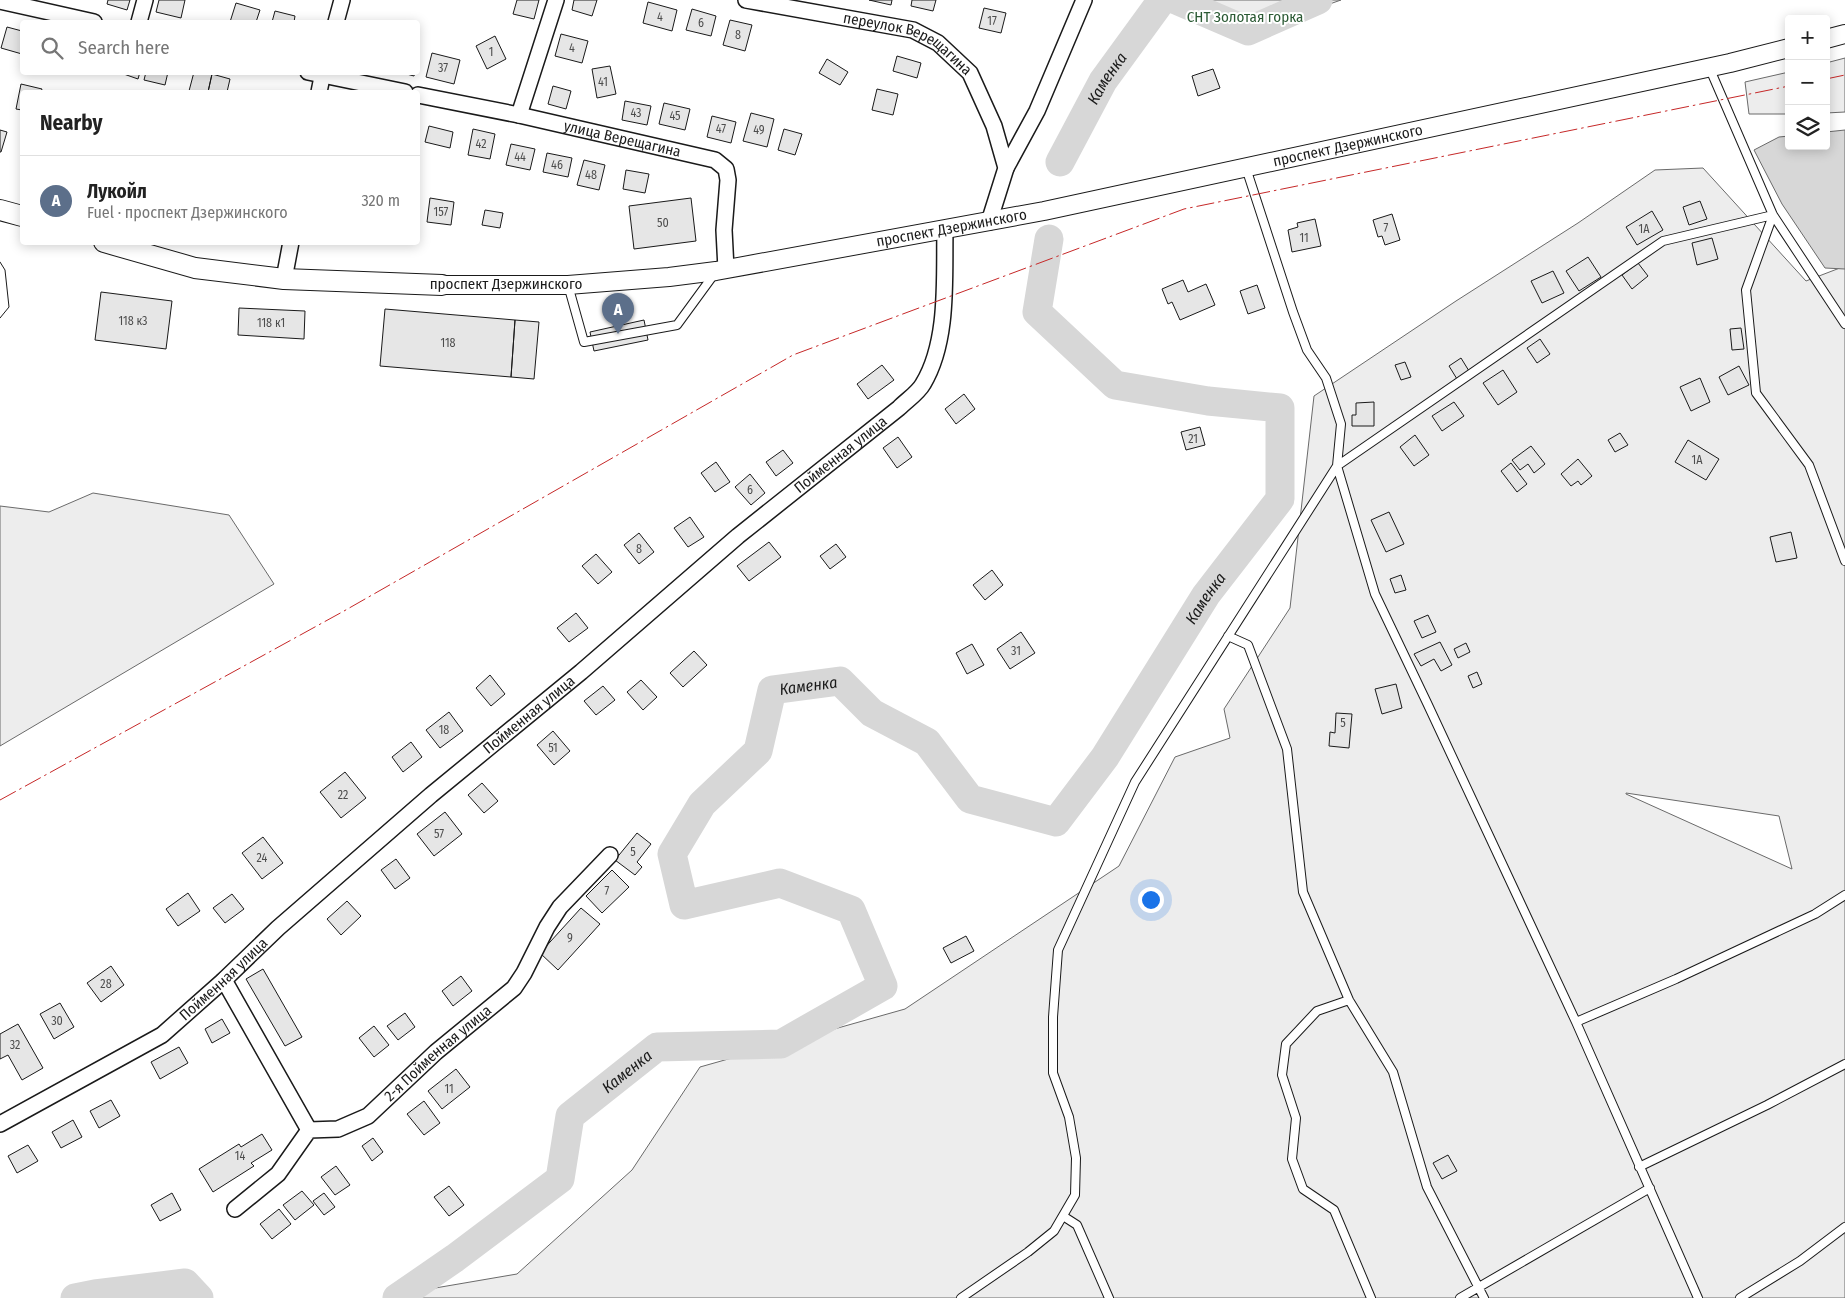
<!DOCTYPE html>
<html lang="en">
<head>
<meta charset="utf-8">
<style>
	:root { --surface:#fff; --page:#f6f6f6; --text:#222; --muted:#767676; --line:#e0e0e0; --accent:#7c3aed }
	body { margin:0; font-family:"Fira Sans Condensed",sans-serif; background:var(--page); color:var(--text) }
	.controls { position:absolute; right:15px; top:15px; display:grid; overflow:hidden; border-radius:5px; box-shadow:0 2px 12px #0003 }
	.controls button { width:45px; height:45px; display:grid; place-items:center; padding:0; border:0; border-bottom:1px solid var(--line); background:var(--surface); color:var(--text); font:25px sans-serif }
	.you { position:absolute; left:1150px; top:899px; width:18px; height:18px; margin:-12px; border:4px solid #fff; border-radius:50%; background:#1a73e8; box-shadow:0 0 0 8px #1a73e833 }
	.badge { display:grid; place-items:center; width:32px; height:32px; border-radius:50%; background:var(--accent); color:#fff; font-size:16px; font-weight:700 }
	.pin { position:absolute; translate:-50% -41px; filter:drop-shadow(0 1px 2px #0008) }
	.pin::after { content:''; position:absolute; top:26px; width:18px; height:15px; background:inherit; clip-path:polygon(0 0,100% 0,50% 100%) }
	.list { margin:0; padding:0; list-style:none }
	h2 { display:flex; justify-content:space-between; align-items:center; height:65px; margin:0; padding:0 20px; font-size:21px }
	h2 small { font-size:16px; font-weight:400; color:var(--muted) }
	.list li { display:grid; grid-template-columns:32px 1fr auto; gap:15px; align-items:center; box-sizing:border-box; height:90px; padding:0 20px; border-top:1px solid var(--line) }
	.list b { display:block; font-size:19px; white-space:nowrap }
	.list p { margin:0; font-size:16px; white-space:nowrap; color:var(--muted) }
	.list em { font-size:16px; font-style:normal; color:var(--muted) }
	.icon { flex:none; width:28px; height:28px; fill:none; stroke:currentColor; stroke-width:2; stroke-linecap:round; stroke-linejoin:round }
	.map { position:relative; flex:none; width:1845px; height:1298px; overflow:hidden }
	.search { position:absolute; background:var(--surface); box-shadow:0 2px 12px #0003; left:20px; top:20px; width:400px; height:55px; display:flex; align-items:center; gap:12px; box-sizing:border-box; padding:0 18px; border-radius:5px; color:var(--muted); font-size:19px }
	.panel { position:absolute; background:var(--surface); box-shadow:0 2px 12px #0003; left:20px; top:90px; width:400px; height:155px; border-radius:5px }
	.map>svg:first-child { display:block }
	.green { fill:#ededed; stroke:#6a6a6a; fill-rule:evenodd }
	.water { fill:#d7d7d7; stroke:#6a6a6a }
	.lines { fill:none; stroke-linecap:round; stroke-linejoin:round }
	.river { stroke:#d7d7d7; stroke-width:29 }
	.building { fill:#e6e6e6; stroke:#1a1a1a }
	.service-casing { stroke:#1a1a1a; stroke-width:10 }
	.minor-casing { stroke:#1a1a1a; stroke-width:18 }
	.tertiary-casing { stroke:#1a1a1a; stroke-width:20 }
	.secondary-casing { stroke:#1a1a1a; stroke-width:22 }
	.service { stroke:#fff; stroke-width:8 }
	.minor { stroke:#fff; stroke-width:15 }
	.tertiary { stroke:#fff; stroke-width:18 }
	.secondary { stroke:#fff; stroke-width:20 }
	.tram { stroke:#1a1a1a; stroke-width:1 }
	.power { stroke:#c62828; stroke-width:1; stroke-dasharray:18 4 2.5 4; stroke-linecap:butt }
	.labels { text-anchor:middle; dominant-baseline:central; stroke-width:4; stroke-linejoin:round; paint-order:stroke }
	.number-label { font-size:12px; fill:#4d4d4d }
	.park-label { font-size:15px; fill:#2b5a34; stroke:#fff }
	.street-label { font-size:15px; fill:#1a1a1a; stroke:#fff }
	.water-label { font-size:16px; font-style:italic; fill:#1a1a1a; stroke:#fff }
</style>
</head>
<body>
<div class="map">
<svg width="1845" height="1298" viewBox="0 0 1845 1298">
	<rect width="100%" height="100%" fill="#fff"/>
	<path class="green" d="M 1180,0 L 1341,0 L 1244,34 Z
		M 1845,58 L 1845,112 L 1826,113 L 1826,63 Z
		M 1789,72 L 1789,114 L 1749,114 L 1745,82 Z
		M 1703,168 L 1806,281 L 1845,266 L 1845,1298 L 404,1298 L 406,1293 L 517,1274 L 632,1170 L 700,1067 L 905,1009 L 1119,866 L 1175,757 L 1230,738 L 1224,709 L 1290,608 L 1314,396 L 1456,301 L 1578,223 L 1655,170 ZM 1626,793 L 1779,816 L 1792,869 L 1626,794 Z
		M 93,493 L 229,515 L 274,584 L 0,746 L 0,506 L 49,512 Z"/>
	<path class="water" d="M 1845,130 L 1845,269 L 1825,268 L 1782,204 L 1754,150 L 1779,137 L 1789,136 L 1789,146 L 1826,146 L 1826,132 Z"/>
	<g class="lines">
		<g class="river">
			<path d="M 1176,0 L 1248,31 L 1318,0"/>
			<path id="s1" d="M 1060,162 L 1103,81 L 1162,0"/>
			<path d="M 75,1298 L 95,1294 L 185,1283 L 199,1298"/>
			<path id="s2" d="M 397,1298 L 455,1258 L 560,1179 L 570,1116 L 657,1047 L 781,1044 L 883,986 L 851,910 L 780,883 L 684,905 L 672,854 L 702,804 L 758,751 L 772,690 L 840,681 L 872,713 L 927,742 L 970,799 L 1056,822 L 1105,757 L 1206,595 L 1280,499 L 1280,408 L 1208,401 L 1115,385 L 1037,312 L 1049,239"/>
		</g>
	</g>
	<path class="building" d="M 108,0 L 130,0 L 127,10 L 107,4 Z
		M 159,0 L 185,0 L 181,18 L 156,12 Z
		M 517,0 L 539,0 L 534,19 L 513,14 Z
		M 574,0 L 597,0 L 592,16 L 572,10 Z
		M 869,0 L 892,0 L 891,5 Z
		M 912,0 L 936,0 L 933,11 L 911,6 Z
		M 648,2 L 677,10 L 672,31 L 643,23 Z
		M 236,3 L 260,10 L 256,22 L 230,22 Z
		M 984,8 L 1006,13 L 1001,33 L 979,28 Z
		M 692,9 L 716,16 L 711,36 L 686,30 Z
		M 275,11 L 295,16 L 294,22 L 272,22 Z
		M 730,20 L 752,25 L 745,51 L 723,45 Z
		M 7,27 L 22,31 L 22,54 L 1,48 Z
		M 561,34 L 588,41 L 582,63 L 555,56 Z
		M 495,36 L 506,59 L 487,69 L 476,46 Z
		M 432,53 L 460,60 L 454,84 L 426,77 Z
		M 897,56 L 921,63 L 917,78 L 893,71 Z
		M 827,59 L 848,72 L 840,85 L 819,73 Z
		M 610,66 L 616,94 L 597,98 L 592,69 Z
		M 1213,69 L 1220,88 L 1198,96 L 1192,76 Z
		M 118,72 L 140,72 L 138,79 Z
		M 146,72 L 168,72 L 165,85 L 144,80 Z
		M 194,72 L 212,74 L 208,92 L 189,91 Z
		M 399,72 L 415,72 L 414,76 Z
		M 212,74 L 230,79 L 227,92 L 208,92 Z
		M 21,84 L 42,89 L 41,92 L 22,92 L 22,110 L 16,109 Z
		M 553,86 L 571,91 L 566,109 L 548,104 Z
		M 877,89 L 898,94 L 893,115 L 872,110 Z
		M 625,101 L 651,106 L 647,125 L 622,120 Z
		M 664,103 L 690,109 L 685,130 L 659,124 Z
		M 751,113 L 774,119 L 767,147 L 743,141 Z
		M 712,116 L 736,122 L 731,143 L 707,137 Z
		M 429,126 L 453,132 L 450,148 L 425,142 Z
		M 473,129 L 495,134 L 490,159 L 468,155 Z
		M 784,129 L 802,134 L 795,155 L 778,150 Z
		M 0,130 L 7,132 L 1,152 L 0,152 Z
		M 511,144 L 535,149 L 530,170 L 506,165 Z
		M 547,153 L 572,158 L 568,177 L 543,172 Z
		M 584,160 L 605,165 L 599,190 L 577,185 Z
		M 626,170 L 649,174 L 645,193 L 623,189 Z
		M 430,198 L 454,202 L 451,225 L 427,222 Z
		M 691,198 L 696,241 L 634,249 L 629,206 Z
		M 1700,201 L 1707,219 L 1689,225 L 1683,207 Z
		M 485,210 L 503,213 L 500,228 L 482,225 Z
		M 1652,211 L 1663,230 L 1637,245 L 1626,227 Z
		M 1392,214 L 1400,240 L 1385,245 L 1382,236 L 1378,237 L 1373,220 Z
		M 1315,219 L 1321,246 L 1292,252 L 1288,230 L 1298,227 L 1297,223 Z
		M 1712,238 L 1718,259 L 1697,265 L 1692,243 Z
		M 1588,257 L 1601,277 L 1579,291 L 1566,271 Z
		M 1638,263 L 1648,276 L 1632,289 L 1622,275 Z
		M 1553,271 L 1564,293 L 1542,303 L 1531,281 Z
		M 1183,280 L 1188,292 L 1206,284 L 1215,305 L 1180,320 L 1172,302 L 1168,304 L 1162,289 Z
		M 1257,285 L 1265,308 L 1248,314 L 1240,291 Z
		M 101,292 L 172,301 L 166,349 L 95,340 Z
		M 239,308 L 305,311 L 304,339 L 238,335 Z
		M 385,309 L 515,320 L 511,377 L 380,366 Z
		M 515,320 L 539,322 L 534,379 L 511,377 Z
		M 644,320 L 648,340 L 594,351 L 590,332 Z
		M 1741,328 L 1744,349 L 1732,350 L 1730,329 Z
		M 1540,339 L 1550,354 L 1537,363 L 1527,348 Z
		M 1461,358 L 1469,371 L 1457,379 L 1449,366 Z
		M 1405,362 L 1411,377 L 1401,380 L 1395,365 Z
		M 882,365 L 894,380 L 868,399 L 857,384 Z
		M 1739,366 L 1749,385 L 1728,395 L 1719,377 Z
		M 1503,370 L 1517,392 L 1498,405 L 1483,383 Z
		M 1700,378 L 1710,402 L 1691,411 L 1680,387 Z
		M 964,394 L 975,409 L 956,424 L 945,409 Z
		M 1374,402 L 1374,426 L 1352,426 L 1352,415 L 1356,415 L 1356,403 Z
		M 1454,402 L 1464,416 L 1442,431 L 1432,416 Z
		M 1200,427 L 1205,445 L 1186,450 L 1181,432 Z
		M 1620,433 L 1628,445 L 1615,452 L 1608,440 Z
		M 1415,435 L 1429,455 L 1414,466 L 1400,447 Z
		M 898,437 L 912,457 L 897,468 L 883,448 Z
		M 1688,440 L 1719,459 L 1706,480 L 1675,462 Z
		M 1531,446 L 1545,464 L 1534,473 L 1528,464 L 1520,470 L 1512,460 Z
		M 783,450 L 793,463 L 776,476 L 766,462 Z
		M 1578,459 L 1592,476 L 1581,485 L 1578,481 L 1571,486 L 1561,474 Z
		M 716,462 L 730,482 L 715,492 L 701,473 Z
		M 1511,463 L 1527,484 L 1517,492 L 1501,471 Z
		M 750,474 L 765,493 L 751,505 L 735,487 Z
		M 1389,512 L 1404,544 L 1386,552 L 1371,520 Z
		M 690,517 L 704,537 L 688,547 L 674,528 Z
		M 1791,532 L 1797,558 L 1776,562 L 1770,537 Z
		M 639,533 L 654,552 L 639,564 L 624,545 Z
		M 769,542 L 781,557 L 749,581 L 737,566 Z
		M 836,544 L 846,557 L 830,569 L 820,556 Z
		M 596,554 L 612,572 L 598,584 L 582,566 Z
		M 992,570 L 1003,585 L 985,600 L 973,585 Z
		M 1401,575 L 1406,590 L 1395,593 L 1390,579 Z
		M 576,613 L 588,628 L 569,642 L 557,628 Z
		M 1428,615 L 1436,632 L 1422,638 L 1414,621 Z
		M 1021,632 L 1035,653 L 1010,669 L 997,649 Z
		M 1440,642 L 1452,665 L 1441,671 L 1434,659 L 1421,666 L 1414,654 Z
		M 1466,643 L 1470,652 L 1458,658 L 1454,649 Z
		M 972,644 L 984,665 L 967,674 L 956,653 Z
		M 694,651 L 707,665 L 683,687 L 670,673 Z
		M 1477,672 L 1482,684 L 1473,688 L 1468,676 Z
		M 490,675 L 505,694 L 491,706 L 476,688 Z
		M 641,680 L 657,697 L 643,710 L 627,692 Z
		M 1396,684 L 1402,708 L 1382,714 L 1375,689 Z
		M 603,686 L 615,700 L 596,715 L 584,701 Z
		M 449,712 L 463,731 L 440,748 L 426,730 Z
		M 1336,713 L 1352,714 L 1349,748 L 1329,746 L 1330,732 L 1335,733 Z
		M 553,731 L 570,751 L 554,765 L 537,745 Z
		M 411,742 L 422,757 L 403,772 L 392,757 Z
		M 345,772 L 366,798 L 341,818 L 320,792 Z
		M 482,783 L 498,801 L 484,813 L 468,795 Z
		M 445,812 L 462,834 L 434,856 L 417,834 Z
		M 637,833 L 651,844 L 637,862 L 642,867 L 635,875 L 615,860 Z
		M 263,837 L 283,863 L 262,879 L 242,853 Z
		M 396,859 L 410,878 L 395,889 L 381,870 Z
		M 612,870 L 629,887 L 602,913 L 586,896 Z
		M 188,893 L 200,911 L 178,926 L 166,909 Z
		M 232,894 L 244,909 L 225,923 L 213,908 Z
		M 347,901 L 361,916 L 341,935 L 327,919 Z
		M 581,908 L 600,924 L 558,970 L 540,953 Z
		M 966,936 L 974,951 L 951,963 L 943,948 Z
		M 111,966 L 124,985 L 101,1002 L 87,983 Z
		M 263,969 L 302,1037 L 285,1046 L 246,979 Z
		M 461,976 L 472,991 L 453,1006 L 442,991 Z
		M 60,1003 L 74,1027 L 54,1039 L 40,1014 Z
		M 405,1013 L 415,1027 L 398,1040 L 387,1026 Z
		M 222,1019 L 230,1033 L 212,1043 L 205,1029 Z
		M 18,1024 L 43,1068 L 22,1080 L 8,1055 L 0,1059 L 0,1034 Z
		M 374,1026 L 389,1045 L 374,1057 L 359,1038 Z
		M 179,1047 L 188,1063 L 160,1079 L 151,1062 Z
		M 456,1069 L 470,1087 L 442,1109 L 428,1091 Z
		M 111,1100 L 120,1116 L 99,1128 L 90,1111 Z
		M 424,1101 L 440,1123 L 424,1135 L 407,1114 Z
		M 73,1120 L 82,1137 L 61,1148 L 52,1132 Z
		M 262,1134 L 272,1150 L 251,1163 L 254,1166 L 213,1192 L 199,1169 L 239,1144 L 241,1147 Z
		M 373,1138 L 383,1152 L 372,1161 L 362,1146 Z
		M 28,1145 L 38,1161 L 17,1173 L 8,1156 Z
		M 1448,1155 L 1457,1171 L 1442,1179 L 1433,1163 Z
		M 336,1166 L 350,1185 L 335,1195 L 321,1177 Z
		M 449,1186 L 464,1205 L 449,1216 L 434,1197 Z
		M 302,1191 L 314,1205 L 295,1220 L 283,1205 Z
		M 172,1193 L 181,1210 L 160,1221 L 151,1205 Z
		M 324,1193 L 335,1207 L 324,1215 L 313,1201 Z
		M 279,1209 L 291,1224 L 272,1239 L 260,1224 Z"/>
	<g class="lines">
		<g class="service-casing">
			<path id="service" d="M 1709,67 L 1773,215 L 1845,324
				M 1246,168 L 1293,312 L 1307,350 L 1326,378 L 1341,424 L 1337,466 L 1375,594 L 1428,705 L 1576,1022 L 1698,1298
				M 1773,215 L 1746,290 L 1756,393 L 1809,465 L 1845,561
				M 568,285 L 584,342 L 677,325 L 715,273
				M 1228,636 L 1248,645 L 1287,749 L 1303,892 L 1349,1000 L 1393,1072 L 1427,1187 L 1484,1298
				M 1349,1000 L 1317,1011 L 1286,1044 L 1282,1075 L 1296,1118 L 1292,1159 L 1303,1189 L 1334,1210 L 1371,1298
				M 1576,1022 L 1676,979 L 1815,914 L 1845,895
				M 1639,1167 L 1767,1105 L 1845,1064
				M 1063,1216 L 1077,1225 L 1109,1298
				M 961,1298 L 1028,1252 L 1054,1231 L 1075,1195 L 1076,1158 L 1069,1117 L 1053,1073 L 1053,1017 L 1058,950 L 1135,782 L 1337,466 L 1663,241 L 1773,215
				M 1460,1298 L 1650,1188
				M 1740,1298 L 1800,1261 L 1845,1227"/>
		</g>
		<g class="minor-casing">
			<g id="minor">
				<path id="s3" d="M 746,0 L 913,30 L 938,43 L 970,73 L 994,126 L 1006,168 L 989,222"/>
				<path d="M 0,1 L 94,22"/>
				<path d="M 139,22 L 145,0"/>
				<path d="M 336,22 L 342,0"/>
				<path d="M 308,72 L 405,92"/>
				<path d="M 319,92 L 323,72"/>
				<path id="s4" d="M 418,95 L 519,115 L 715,160 L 726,169 L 728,180 L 724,230 L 726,269"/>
				<path d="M 519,115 L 556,0"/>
				<path d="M 1006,168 L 1037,111 L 1084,0"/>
				<path d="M 284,279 L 291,242"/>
				<path d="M 224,980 L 309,1130"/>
				<path id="s5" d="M 0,1124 L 162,1035 L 224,980 L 278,928 L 431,795 L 581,672 L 738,536 L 899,408 C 907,400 918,393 923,384 C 949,341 944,278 945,230"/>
				<path id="s6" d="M 235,1209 L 278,1174 L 309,1130 L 338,1129 L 368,1116 L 436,1052 L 514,988 L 524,973 L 547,927 L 560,907 L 610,855"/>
			</g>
		</g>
		<g class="tertiary-casing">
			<g id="tertiary">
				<path d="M 1826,39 L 1845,34"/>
				<path id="s7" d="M 442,285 L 568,285 L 669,277 L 716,271 L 1044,211 L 1730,63 L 1789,48"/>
			</g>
		</g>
		<g class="secondary-casing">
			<path id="secondary" d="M 0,210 L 22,216
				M 104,242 L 195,268 L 284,279 L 442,285"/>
		</g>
		<use href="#service" class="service"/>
		<use href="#minor" class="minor"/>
		<use href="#tertiary" class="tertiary"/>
		<use href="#secondary" class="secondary"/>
		<path class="tram" d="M 0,262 L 5,270 L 9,307 L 0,318"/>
		<path class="power" d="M 1826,79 L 1845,75
			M 0,800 L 344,611 L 793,355 L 1184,209 L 1789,86"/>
	</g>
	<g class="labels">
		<g class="number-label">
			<text x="660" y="17">4</text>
			<text x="992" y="21">17</text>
			<text x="701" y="23">6</text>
			<text x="738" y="35">8</text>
			<text x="572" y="48">4</text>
			<text x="491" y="52">1</text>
			<text x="443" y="68">37</text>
			<text x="603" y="82">41</text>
			<text x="636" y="113">43</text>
			<text x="675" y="116">45</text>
			<text x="721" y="129">47</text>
			<text x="759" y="130">49</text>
			<text x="481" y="144">42</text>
			<text x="520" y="157">44</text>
			<text x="557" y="165">46</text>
			<text x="591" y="175">48</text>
			<text x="441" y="212">157</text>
			<text x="663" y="223">50</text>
			<text x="1386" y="228">7</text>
			<text x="1644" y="229">1А</text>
			<text x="1304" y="238">11</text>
			<text x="133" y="321">118 к3</text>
			<text x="271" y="323">118 к1</text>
			<text x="448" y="343">118</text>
			<text x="1193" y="439">21</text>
			<text x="1697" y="460">1А</text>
			<text x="750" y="490">6</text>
			<text x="639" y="549">8</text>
			<text x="1016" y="651">31</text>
			<text x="1343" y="723">5</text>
			<text x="444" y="730">18</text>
			<text x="553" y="748">51</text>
			<text x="343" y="795">22</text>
			<text x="439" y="834">57</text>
			<text x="633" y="852">5</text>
			<text x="262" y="858">24</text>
			<text x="607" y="891">7</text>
			<text x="570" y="938">9</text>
			<text x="106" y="984">28</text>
			<text x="57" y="1021">30</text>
			<text x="15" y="1045">32</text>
			<text x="449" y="1089">11</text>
			<text x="240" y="1156">14</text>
		</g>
		<g class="park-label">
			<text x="1245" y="17">СНТ Золотая горка</text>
		</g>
		<g class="street-label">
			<text stroke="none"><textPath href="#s3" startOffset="170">переулок Верещагина</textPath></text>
			<text stroke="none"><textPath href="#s4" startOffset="209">улица Верещагина</textPath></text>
			<text stroke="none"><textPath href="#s7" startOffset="919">проспект Дзержинского</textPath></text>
			<text stroke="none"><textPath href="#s7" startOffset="514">проспект Дзержинского</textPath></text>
			<text x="506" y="284">проспект Дзержинского</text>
			<text stroke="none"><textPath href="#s5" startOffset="1078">Пойменная улица</textPath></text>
			<text stroke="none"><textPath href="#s5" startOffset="672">Пойменная улица</textPath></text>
			<text stroke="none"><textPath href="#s5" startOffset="268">Пойменная улица</textPath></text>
			<text stroke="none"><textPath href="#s6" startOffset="265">2-я Пойменная улица</textPath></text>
		</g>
		<g class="water-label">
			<text stroke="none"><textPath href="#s1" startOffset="96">Каменка</textPath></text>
			<text stroke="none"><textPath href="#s2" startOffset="1731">Каменка</textPath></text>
			<text stroke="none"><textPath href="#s2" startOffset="1162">Каменка</textPath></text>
			<text stroke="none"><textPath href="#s2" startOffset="338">Каменка</textPath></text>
		</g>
	</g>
</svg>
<div class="controls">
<button>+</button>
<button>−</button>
<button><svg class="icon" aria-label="layers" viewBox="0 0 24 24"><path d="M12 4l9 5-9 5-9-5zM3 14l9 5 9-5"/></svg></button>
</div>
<div class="you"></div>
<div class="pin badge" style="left:618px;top:334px;background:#5c6f8a">A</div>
<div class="search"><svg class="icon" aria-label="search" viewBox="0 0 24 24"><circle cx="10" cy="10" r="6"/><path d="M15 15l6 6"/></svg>Search here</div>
<section class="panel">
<h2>Nearby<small></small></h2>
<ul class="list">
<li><span class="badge" style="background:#5c6f8a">A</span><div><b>Лукойл</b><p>Fuel · проспект Дзержинского</p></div><em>320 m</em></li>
</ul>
</section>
</div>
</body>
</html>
